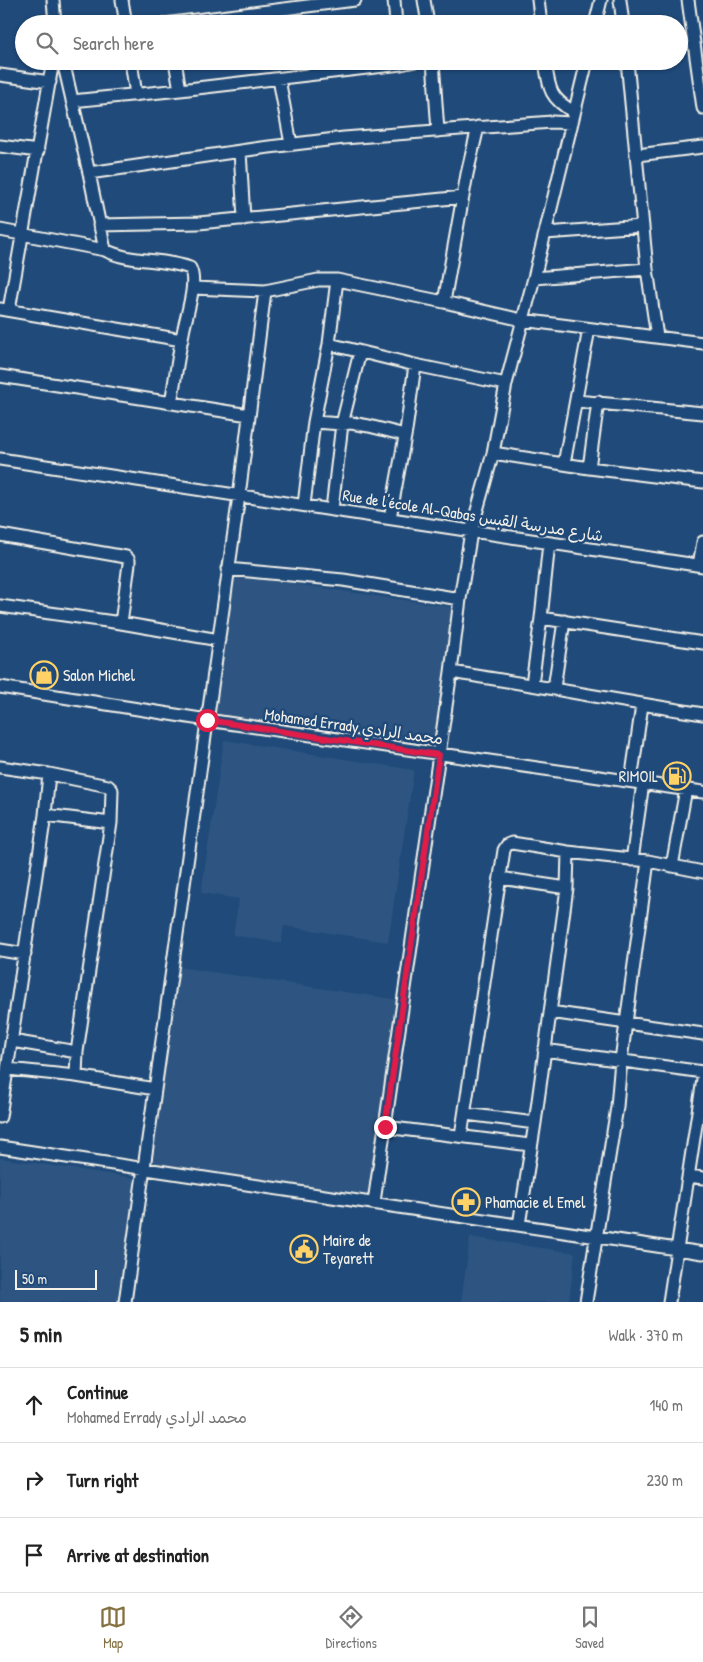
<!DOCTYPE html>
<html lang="en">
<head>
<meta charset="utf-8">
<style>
	:root { --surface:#fff; --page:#f6f6f6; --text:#222; --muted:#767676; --line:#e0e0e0; --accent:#857141 }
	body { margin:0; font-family:"Patrick Hand","Playpen Sans Arabic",sans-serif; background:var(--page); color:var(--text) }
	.scale { position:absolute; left:15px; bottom:12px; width:82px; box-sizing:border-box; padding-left:5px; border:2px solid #f4f1e8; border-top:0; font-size:14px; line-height:18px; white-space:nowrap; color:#f4f1e8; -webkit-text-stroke:4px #1f4a7a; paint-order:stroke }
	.stop { position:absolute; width:15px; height:15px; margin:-11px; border:4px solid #e11d48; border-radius:50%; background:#fff }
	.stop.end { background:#e11d48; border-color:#fff; box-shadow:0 1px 5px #0008 }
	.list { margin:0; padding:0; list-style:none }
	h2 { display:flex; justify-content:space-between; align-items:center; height:65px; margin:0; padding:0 20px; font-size:21px }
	h2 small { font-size:16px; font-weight:400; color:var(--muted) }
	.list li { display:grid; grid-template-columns:32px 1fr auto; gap:15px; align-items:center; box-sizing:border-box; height:75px; padding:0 20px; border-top:1px solid var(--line) }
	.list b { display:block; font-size:19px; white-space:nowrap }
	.list p { margin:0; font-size:16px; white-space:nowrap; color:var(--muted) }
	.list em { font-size:16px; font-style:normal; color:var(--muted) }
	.icon { flex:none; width:28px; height:28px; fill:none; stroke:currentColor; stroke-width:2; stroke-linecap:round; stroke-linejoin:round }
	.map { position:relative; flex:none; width:703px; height:1302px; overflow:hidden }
	.search { position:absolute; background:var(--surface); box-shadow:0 1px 4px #0004; left:15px; right:15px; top:15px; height:55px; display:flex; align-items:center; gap:12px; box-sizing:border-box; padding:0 18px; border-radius:28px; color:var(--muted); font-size:19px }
	.sheet { height:290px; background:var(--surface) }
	nav { display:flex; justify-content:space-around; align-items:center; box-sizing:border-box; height:70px; border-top:1px solid var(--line); background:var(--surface); font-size:14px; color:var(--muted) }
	nav a { display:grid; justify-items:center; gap:2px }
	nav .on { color:var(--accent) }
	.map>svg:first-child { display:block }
	.built { fill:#2d5581 }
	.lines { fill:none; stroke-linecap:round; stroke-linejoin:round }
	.minor-casing { stroke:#f4f1e8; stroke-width:15 }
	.minor { stroke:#1f4a7a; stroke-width:11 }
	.route { stroke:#e11d48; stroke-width:6 }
	.labels { text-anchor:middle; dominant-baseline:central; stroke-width:5; stroke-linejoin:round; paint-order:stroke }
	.street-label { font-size:16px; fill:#f4f1e8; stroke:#1f4a7a }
	.poi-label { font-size:16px; fill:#f4f1e8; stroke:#1f4a7a; text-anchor:start }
</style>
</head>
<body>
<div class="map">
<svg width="703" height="1302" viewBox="0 0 703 1302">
	<rect width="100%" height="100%" fill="#1f4a7a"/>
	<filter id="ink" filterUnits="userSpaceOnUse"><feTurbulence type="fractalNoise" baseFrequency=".02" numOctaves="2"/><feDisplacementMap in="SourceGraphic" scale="10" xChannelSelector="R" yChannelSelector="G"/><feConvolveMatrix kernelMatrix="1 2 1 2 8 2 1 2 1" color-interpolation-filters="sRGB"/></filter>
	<g filter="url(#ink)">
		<path class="built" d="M 233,575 L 452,607 L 433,748 L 214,716 Z
			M 224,740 L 414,770 L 388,942 L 284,926 L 281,943 L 233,935 L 239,899 L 201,893 Z
			M 178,967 L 400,1000 L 371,1199 L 150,1165 Z
			M 0,1158 L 135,1178 L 117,1302 L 0,1302 Z
			M 470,1237 L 575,1253 L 569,1302 L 461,1302 Z"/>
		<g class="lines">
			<g class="minor-casing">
				<path id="minor" d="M 53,0 L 55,24
					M 122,0 L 126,24
					M 394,0 L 396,24
					M 424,0 L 428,24
					M 538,0 L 541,24
					M 620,0 L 623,24
					M 688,0 L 703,108
					M 164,24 L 355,0
					M 595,24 L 601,0
					M 63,61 L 89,173 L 105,250
					M 131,61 L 136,95
					M 175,61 L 180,90 L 401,64 L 400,61
					M 433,61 L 438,131
					M 545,61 C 549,88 549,98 574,112
					M 627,61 L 647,269 L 657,337
					M 401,64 L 415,61
					M 0,75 L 50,82
					M 279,79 L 291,144
					M 72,101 L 180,90
					M 0,146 L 38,151
					M 240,151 L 244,219
					M 637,155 L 703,147
					M 89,173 L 261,148 L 344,138 L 552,122 L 572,123
					M 99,225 L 199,223 L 463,197
					M 0,230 L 105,250 C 130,263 163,258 190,268 C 198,284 186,315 183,333 C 178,356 175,380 171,403
					M 545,233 L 643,226
					M 534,278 L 647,269
					M 193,288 L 265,291 L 318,280 L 337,280 L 444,302 L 522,320 L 703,343
					M 444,302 L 467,174 L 478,127
					M 0,309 L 182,340
					M 9,310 L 53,61
					M 329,344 L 415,365 L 506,384
					M 0,376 L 249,415
					M 577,401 L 703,413
					M 314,422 L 342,424 L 351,423 L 369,426 L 405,435
					M 493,453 L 589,468 L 703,482
					M 0,459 C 234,495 469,531 703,566
					M 564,464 L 589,329
					M 589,468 L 598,402
					M 304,505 L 314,422 L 329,344 L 337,280
					M 332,509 L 342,424 L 360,352
					M 390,518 L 406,431 L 415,365
					M 0,535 L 126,557 L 129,560 L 129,564 L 121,623
					M 699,565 L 703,542
					M 228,569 L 343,580 L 460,599
					M 0,606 L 121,623 L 219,640
					M 541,618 L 703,643
					M 451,672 C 535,685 619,701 703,714
					M 532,684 L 541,618 L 549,543
					M 0,687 L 207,720 L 703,792
					M 554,688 L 564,621
					M 0,767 L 49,774 L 108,786 L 112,790 L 111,823 L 77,1052 L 76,1076
					M 631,781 L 642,705
					M 45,815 L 111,823
					M 632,860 L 643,783
					M 672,866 L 686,789
					M 500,878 L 567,888
					M 0,950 L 25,954
					M 550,1012 L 703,1034
					M 12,1041 L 77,1052
					M 544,1050 L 703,1072
					M 8,1069 L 76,1076 L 155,1089
					M 466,1114 L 535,1123
					M 0,1117 L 45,815 L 49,774
					M 385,1127 L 530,1145
					M 461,1136 L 504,850 L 507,845 L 512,843 L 568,852 L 648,861 L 703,872
					M 0,1147 L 703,1253
					M 689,1176 L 703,1178
					M 374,1202 L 451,672 L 460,599 L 471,532 L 493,453 L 506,384 L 534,278 L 587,61
					M 519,1225 L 535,1123 L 567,888 L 568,852
					M 125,1302 L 239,496 L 265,291
					M 586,1302 L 617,1107 L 621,1060 L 648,861
					M 669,1302 L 703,1079"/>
			</g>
			<use href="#minor" class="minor"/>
		</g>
	</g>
	<g class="lines" filter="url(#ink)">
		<path class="route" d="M 207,720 L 439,755 L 385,1127"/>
	</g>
	<defs>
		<g id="shop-ring" transform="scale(1.4375)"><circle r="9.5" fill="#1f4a7a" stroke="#ffd166" stroke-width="1.5"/><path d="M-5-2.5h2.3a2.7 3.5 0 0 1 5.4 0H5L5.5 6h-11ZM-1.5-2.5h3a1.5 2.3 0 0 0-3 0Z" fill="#ffd166"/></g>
		<g id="fuel-ring" transform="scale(1.4375)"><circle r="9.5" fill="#1f4a7a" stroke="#ffd166" stroke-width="1.5"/><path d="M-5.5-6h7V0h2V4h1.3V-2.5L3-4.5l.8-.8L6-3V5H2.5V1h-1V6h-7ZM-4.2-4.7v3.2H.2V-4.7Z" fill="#ffd166"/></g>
		<g id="pharmacy-ring" transform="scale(1.4375)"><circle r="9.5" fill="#1f4a7a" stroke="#ffd166" stroke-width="1.5"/><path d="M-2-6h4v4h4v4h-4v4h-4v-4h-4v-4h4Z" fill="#ffd166"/></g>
		<g id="civic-ring" transform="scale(1.4375)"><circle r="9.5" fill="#1f4a7a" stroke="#ffd166" stroke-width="1.5"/><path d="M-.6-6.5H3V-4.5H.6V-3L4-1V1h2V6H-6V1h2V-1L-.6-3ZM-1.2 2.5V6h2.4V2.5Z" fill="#ffd166"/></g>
	</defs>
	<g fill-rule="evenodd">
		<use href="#shop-ring" x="44" y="675"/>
		<use href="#fuel-ring" x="677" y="776"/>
		<use href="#pharmacy-ring" x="466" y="1202"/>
		<use href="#civic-ring" x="304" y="1249"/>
	</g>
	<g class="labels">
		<g class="street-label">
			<text transform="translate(473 515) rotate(9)">Rue de l'école Al-Qabas شارع مدرسة القبس</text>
			<text transform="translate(354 726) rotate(8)">Mohamed Errady محمد الرادي</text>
		</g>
		<g class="poi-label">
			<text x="63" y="675">Salon Michel</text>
			<text x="658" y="776" text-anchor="end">RIMOIL</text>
			<text x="485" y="1202">Phamacie el Emel</text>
			<text x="323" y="1240">Maire de<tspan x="323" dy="18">Teyarett</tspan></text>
		</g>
	</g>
</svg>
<div class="scale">50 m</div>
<div class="stop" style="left:207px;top:720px"></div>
<div class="stop end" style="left:385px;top:1127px"></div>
<div class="search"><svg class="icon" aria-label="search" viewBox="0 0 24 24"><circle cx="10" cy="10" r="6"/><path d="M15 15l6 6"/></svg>Search here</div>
</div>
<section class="sheet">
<h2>5 min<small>Walk · 370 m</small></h2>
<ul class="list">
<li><svg class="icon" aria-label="ahead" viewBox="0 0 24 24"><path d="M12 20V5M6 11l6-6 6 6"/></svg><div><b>Continue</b><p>Mohamed Errady محمد الرادي</p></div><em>140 m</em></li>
<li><svg class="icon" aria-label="right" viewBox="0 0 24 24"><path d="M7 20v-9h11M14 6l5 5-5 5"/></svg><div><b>Turn right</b></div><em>230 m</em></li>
<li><svg class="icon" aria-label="arrive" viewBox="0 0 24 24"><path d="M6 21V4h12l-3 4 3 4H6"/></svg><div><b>Arrive at destination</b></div></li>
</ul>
</section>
<nav>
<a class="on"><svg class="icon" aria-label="map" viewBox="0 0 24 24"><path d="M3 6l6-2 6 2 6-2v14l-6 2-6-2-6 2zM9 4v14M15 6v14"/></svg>Map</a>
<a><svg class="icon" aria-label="directions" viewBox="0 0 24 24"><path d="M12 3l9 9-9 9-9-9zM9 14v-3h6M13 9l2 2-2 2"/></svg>Directions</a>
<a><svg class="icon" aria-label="saved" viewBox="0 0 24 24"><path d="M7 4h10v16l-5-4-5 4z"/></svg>Saved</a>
</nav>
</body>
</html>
